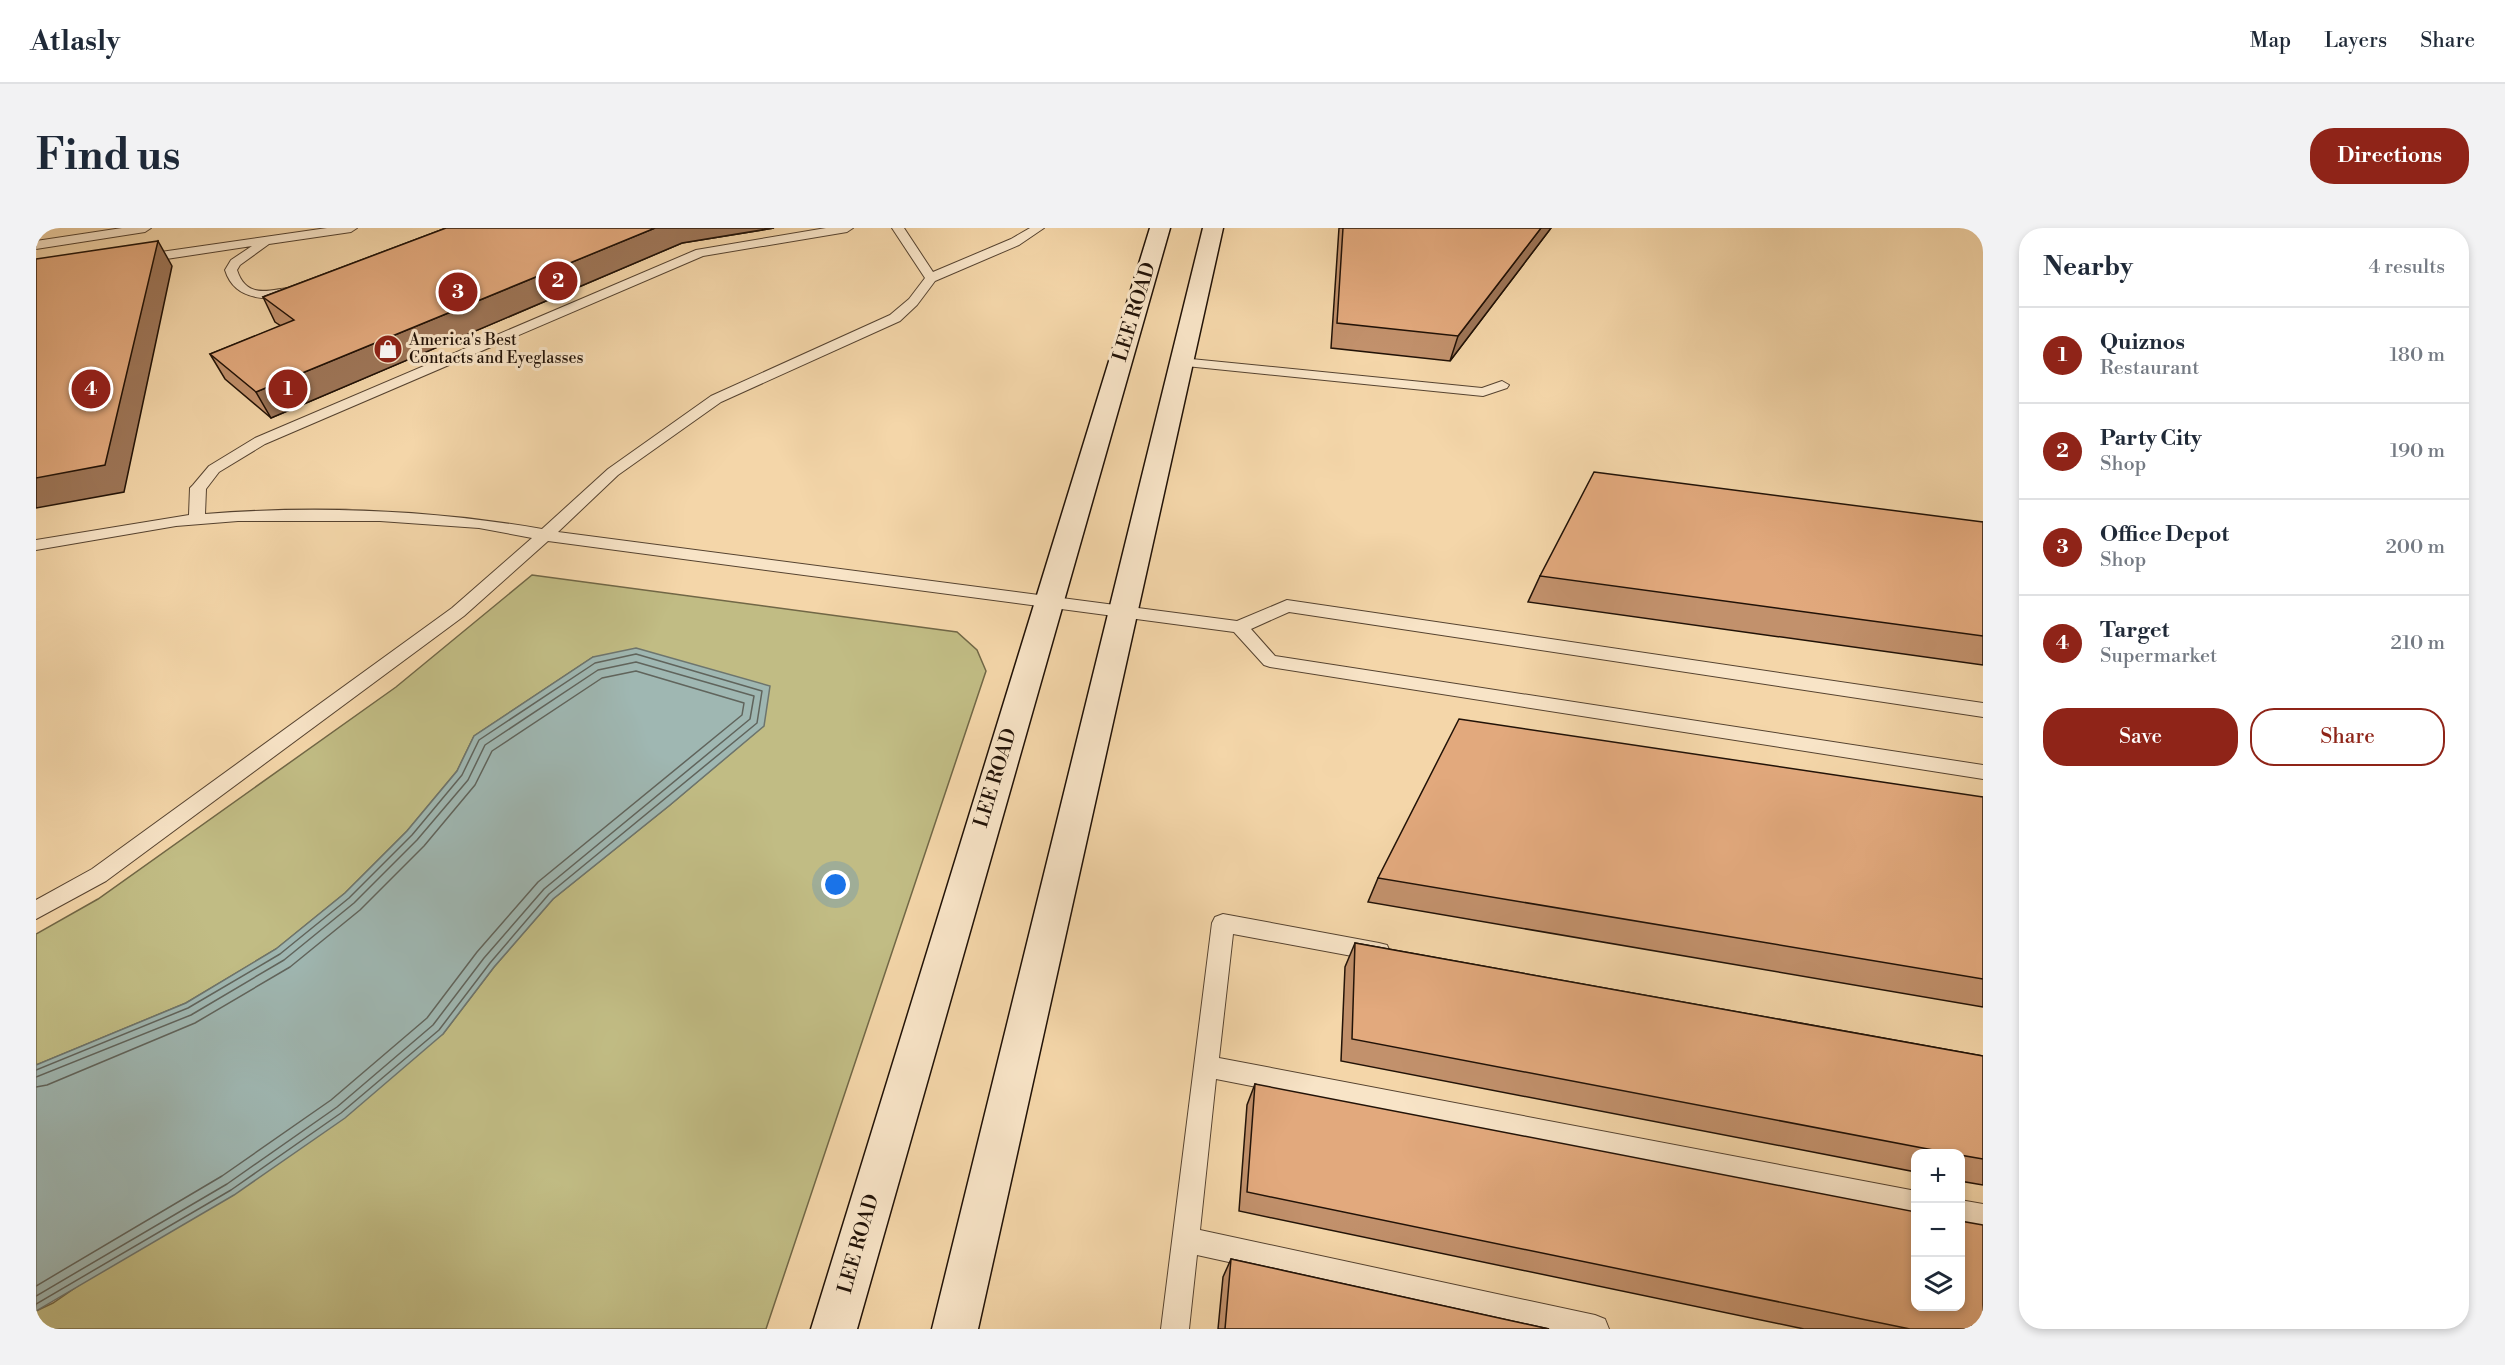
<!DOCTYPE html>
<html lang="en">
<head>
<meta charset="utf-8">
<style>
	:root { --surface:#fff; --page:#f2f2f3; --text:#1f2937; --muted:#747a83; --line:#e0e1e3; --accent:#8f2418 }
	body { margin:0; font-family:"Libre Bodoni",serif; background:var(--page); color:var(--text) }
	.controls { position:absolute; right:18px; bottom:18px; display:grid; overflow:hidden; border-radius:12px; box-shadow:0 3px 9px #0003 }
	.controls button { width:54px; height:54px; display:grid; place-items:center; padding:0; border:0; border-bottom:2px solid var(--line); background:var(--surface); color:var(--text); font:30px sans-serif }
	.you { position:absolute; left:800px; top:657px; width:21px; height:21px; margin:-15px; border:4px solid #fff; border-radius:50%; background:#1a73e8; box-shadow:0 0 0 9px #1a73e833 }
	.badge { display:grid; place-items:center; width:39px; height:39px; border-radius:50%; background:var(--accent); color:#fff; font-size:20px; font-weight:700 }
	.pin { position:absolute; translate:-50% -50%; border:3px solid #fff; box-shadow:0 2px 6px #0006 }
	.list { margin:0; padding:0; list-style:none }
	h2 { display:flex; justify-content:space-between; align-items:center; height:78px; margin:0; padding:0 24px; font-size:26px }
	h2 small { font-size:20px; font-weight:400; color:var(--muted) }
	.list li { display:grid; grid-template-columns:39px 1fr auto; gap:18px; align-items:center; box-sizing:border-box; height:96px; padding:0 24px; border-top:2px solid var(--line) }
	.list b { display:block; font-size:22px; white-space:nowrap }
	.list p { margin:0; font-size:20px; white-space:nowrap; color:var(--muted) }
	.list em { font-size:20px; font-style:normal; color:var(--muted) }
	.actions { display:flex; gap:12px; padding:18px 24px }
	.actions a { flex:1; padding:14px 0; border:2px solid var(--accent); border-radius:24px; text-align:center; font-size:21px; color:var(--accent) }
	.actions .main { background:var(--accent); color:#fff }
	.icon { flex:none; width:33px; height:33px; fill:none; stroke:currentColor; stroke-width:2; stroke-linecap:round; stroke-linejoin:round }
	.map { position:relative; flex:none; width:1947px; height:1101px; overflow:hidden; border-radius:24px }
	header { display:flex; align-items:center; gap:36px; box-sizing:border-box; height:84px; padding:0 30px; background:var(--surface); border-bottom:2px solid var(--line) }
	header strong { font-size:28px }
	nav { display:flex; gap:33px; margin-inline-start:auto; font-size:21px }
	.intro { display:flex; align-items:center; justify-content:space-between; box-sizing:border-box; height:144px; padding:0 36px }
	h1 { margin:0; font-size:42px }
	.button { padding:15px 27px; border-radius:24px; background:var(--accent); color:#fff; font-size:21px; font-weight:700 }
	main { display:flex; gap:36px; padding:0 36px }
	aside { flex:1; background:var(--surface); border-radius:24px; box-shadow:0 3px 9px #0003 }
	.map>svg:first-child { display:block }
	.green { fill:#c1bc84; stroke:#716746; stroke-width:1.5 }
	.water { fill:#9fb7b2; stroke:#6d756e; stroke-width:1.5 }
	.lines { fill:none; stroke-linecap:round; stroke-linejoin:round }
	.shore { stroke:#60645c; stroke-width:1.5 }
	.lane-casing { stroke:#564330; stroke-width:2 }
	.secondary-casing { stroke:#211207; stroke-width:3 }
	.lane { fill:#f8e4c7; fill-rule:evenodd }
	.secondary { fill:#f8e4c7; fill-rule:evenodd }
	.wall { fill:#c2916c; stroke:#211207; stroke-width:1.5 }
	.shaded-wall { fill:#9e7658; stroke:#211207; stroke-width:1.5 }
	.building { fill:#e2a97d; stroke:#211207; stroke-width:1.5 }
	.labels { text-anchor:middle; dominant-baseline:central; stroke-width:6; stroke-linejoin:round; paint-order:stroke }
	.far-poi-label { font-size:16px; fill:#211207; stroke:#f8e4c7; text-anchor:start }
	.street-label { font-size:20px; fill:#211207; stroke:#f8e4c7 }
</style>
</head>
<body>
<header>
<strong>Atlasly</strong>
<nav><a>Map</a><a>Layers</a><a>Share</a></nav>
</header>
<div class="intro"><h1>Find us</h1><a class="button">Directions</a></div>
<main>
<div class="map">
<svg width="1947" height="1101" viewBox="0 0 1947 1101">
	<rect width="100%" height="100%" fill="#f4d6a9"/>
	<filter id="stains"><feTurbulence type="fractalNoise" baseFrequency=".00333" numOctaves="4"/><feColorMatrix values="0 0 0 0 .2 0 0 0 0 .09 0 0 0 0 .02 0 0 0 .5 -.17"/></filter>
	<radialGradient id="worn" r=".72"><stop offset=".6" stop-color="#630" stop-opacity="0"/><stop offset="1" stop-color="#630" stop-opacity=".3"/></radialGradient>
	<path class="green" d="M 496,347 L 921,404 L 941,422 L 950,443 L 730,1101 L 0,1101 L 0,1083 L 17,1075 L 407,806 L 458,739 L 517,671 L 634,577 L 727,498 L 557,429 L 438,508 L 421,543 L 371,603 L 309,665 L 240,721 L 150,775 L 0,837 L 0,706 L 62,671 L 360,459 Z"/>
	<path class="water" d="M 600,420 L 734,458 L 728,498 L 634,577 L 517,671 L 458,739 L 407,806 L 309,890 L 198,967 L 0,1083 L 0,837 L 150,775 L 240,721 L 309,665 L 371,603 L 421,543 L 438,508 L 557,429 Z"/>
	<g class="lines">
		<path class="shore" d="M 0,842 L 152,780 L 244,726 L 313,670 L 376,607 L 426,547 L 443,512 L 559,435 L 600,426 L 726,463 L 721,495 L 513,666 L 454,735 L 403,802 L 305,885 L 195,962 L 0,1076
			M 0,849 L 155,787 L 248,732 L 318,675 L 381,612 L 432,552 L 449,517 L 562,442 L 600,434 L 718,468 L 714,491 L 508,661 L 448,730 L 397,797 L 301,879 L 191,956 L 0,1068
			M 0,859 L 11,857 L 159,795 L 254,739 L 324,682 L 388,618 L 439,557 L 456,523 L 566,450 L 600,443 L 708,475 L 706,487 L 502,654 L 441,724 L 391,790 L 295,872 L 186,948 L 0,1058"/>
		<g class="lane-casing">
			<path id="lane" d="M 86,0 L 115,0 L 109,4 L 0,21 L 0,13 Z
				M 291,0 L 321,0 L 315,4 L 233,16 L 204,37 L 201,42 C 214,82 252,50 266,63 L 264,66 C 236,73 199,75 189,42 L 195,32 L 216,18 L 104,35 L 98,31 L 104,27 Z
				M 790,0 L 817,0 L 811,4 L 667,28 L 229,216 L 183,244 L 170,261 L 169,286 C 281,277 396,282 506,301 L 572,241 L 675,168 L 854,87 L 873,71 L 889,50 L 856,0 L 868,0 L 897,44 L 975,11 L 994,0 L 1008,0 L 983,17 L 899,53 L 881,77 L 864,93 L 685,174 L 582,247 L 522,304 L 1201,393 L 1251,372 L 1947,475 L 1947,489 L 1253,384 L 1215,401 L 1239,428 L 1947,537 L 1947,551 L 1234,439 L 1228,437 L 1198,404 L 512,313 L 428,388 L 70,653 L 0,691 L 0,672 L 56,641 L 416,380 L 496,310 L 443,300 L 344,293 L 202,293 L 140,298 L 0,322 L 0,312 L 153,287 L 154,260 L 157,257 L 173,238 L 219,210 L 660,22 Z
				M 1145,130 L 1446,160 L 1466,153 L 1473,157 L 1471,160 L 1447,168 L 1140,137 L 1138,134 L 1140,131 Z
				M 1187,686 L 1343,715 L 1351,717 L 1354,724 L 1351,731 L 1343,733 L 1197,706 L 1183,830 L 1880,963 L 1880,989 L 1180,851 L 1164,1002 L 1559,1087 L 1569,1091 L 1573,1101 L 1497,1101 L 1161,1027 L 1153,1101 L 1125,1101 L 1176,695 L 1179,689 Z
				M 1924,972 L 1947,976 L 1947,1002 L 1924,998 Z"/>
		</g>
		<g class="secondary-casing">
			<path id="secondary" d="M 1114,0 L 1134,0 L 821,1101 L 775,1101 Z
				M 1167,0 L 1187,0 L 942,1101 L 896,1101 Z"/>
		</g>
		<use href="#lane" class="lane"/>
		<use href="#secondary" class="secondary"/>
	</g>
	<path class="wall" d="M 410,0 L 738,0 L 646,15 L 235,190 L 189,151 L 174,126 L 245,98 L 239,94 L 227,69 Z
		M 1303,0 L 1515,0 L 1414,133 L 1295,120 Z
		M 1947,294 L 1947,437 L 1492,374 L 1504,348 Z
		M 1947,569 L 1947,779 L 1332,674 L 1342,650 Z
		M 1319,715 L 1947,828 L 1947,957 L 1924,953 L 1924,926 L 1880,926 L 1880,944 L 1305,833 L 1309,739 Z
		M 1219,856 L 1947,1101 L 1768,1101 L 1203,983 L 1211,877 Z
		M 1195,1031 L 1513,1101 L 1182,1101 L 1187,1049 Z"/>
	<path class="shaded-wall" d="M 619,0 L 738,0 L 646,15 L 235,190 L 220,164 Z
		M 1505,0 L 1515,0 L 1414,133 L 1422,108 Z
		M 122,13 L 136,38 L 88,264 L 0,280 L 0,250 Z"/>
	<path class="building" d="M 410,0 L 619,0 L 220,164 L 174,126 L 258,92 L 227,69 Z
		M 1307,0 L 1505,0 L 1422,108 L 1301,95 Z
		M 122,13 L 69,237 L 0,250 L 0,31 Z
		M 1558,244 L 1947,294 L 1947,408 L 1504,348 Z
		M 1423,491 L 1947,569 L 1947,751 L 1342,650 Z
		M 1319,715 L 1947,828 L 1947,931 L 1924,927 L 1924,926 L 1918,926 L 1316,811 Z
		M 1219,856 L 1880,984 L 1880,1078 L 1924,1078 L 1924,993 L 1947,997 L 1947,1101 L 1874,1101 L 1211,964 Z
		M 1195,1031 L 1513,1101 L 1189,1101 Z"/>
	<defs>
		<g id="shop-disc" transform="scale(1.5)"><circle r="9.5" fill="#8f2418" stroke="#f8e4c7"/><path d="M-5-2.5h2.3a2.7 3.5 0 0 1 5.4 0H5L5.5 6h-11ZM-1.5-2.5h3a1.5 2.3 0 0 0-3 0Z" fill="#fff"/></g>
	</defs>
	<g fill-rule="evenodd">
		<use href="#shop-disc" x="352" y="121"/>
	</g>
	<g class="labels">
		<g class="far-poi-label">
			<text x="373" y="112">America's Best<tspan x="373" dy="18">Contacts and Eyeglasses</tspan></text>
		</g>
		<g class="street-label">
			<text transform="translate(1099 84) rotate(-73)">LEE ROAD</text>
			<text transform="translate(960 550) rotate(-73)">LEE ROAD</text>
			<text transform="translate(823 1016) rotate(-74)">LEE ROAD</text>
		</g>
	</g>
	<rect width="100%" height="100%" filter="url(#stains)"/>
	<rect width="100%" height="100%" fill="url(#worn)"/>
</svg>
<div class="controls">
<button>+</button>
<button>−</button>
<button><svg class="icon" aria-label="layers" viewBox="0 0 24 24"><path d="M12 4l9 5-9 5-9-5zM3 14l9 5 9-5"/></svg></button>
</div>
<div class="you"></div>
<div class="pin badge" style="left:252px;top:161px">1</div>
<div class="pin badge" style="left:522px;top:53px">2</div>
<div class="pin badge" style="left:422px;top:64px">3</div>
<div class="pin badge" style="left:55px;top:161px">4</div>
</div>
<aside>
<h2>Nearby<small>4 results</small></h2>
<ul class="list">
<li><span class="badge">1</span><div><b>Quiznos</b><p>Restaurant</p></div><em>180 m</em></li>
<li><span class="badge">2</span><div><b>Party City</b><p>Shop</p></div><em>190 m</em></li>
<li><span class="badge">3</span><div><b>Office Depot</b><p>Shop</p></div><em>200 m</em></li>
<li><span class="badge">4</span><div><b>Target</b><p>Supermarket</p></div><em>210 m</em></li>
</ul>
<div class="actions"><a class="main">Save</a><a>Share</a></div>
</aside>
</main>
</body>
</html>
